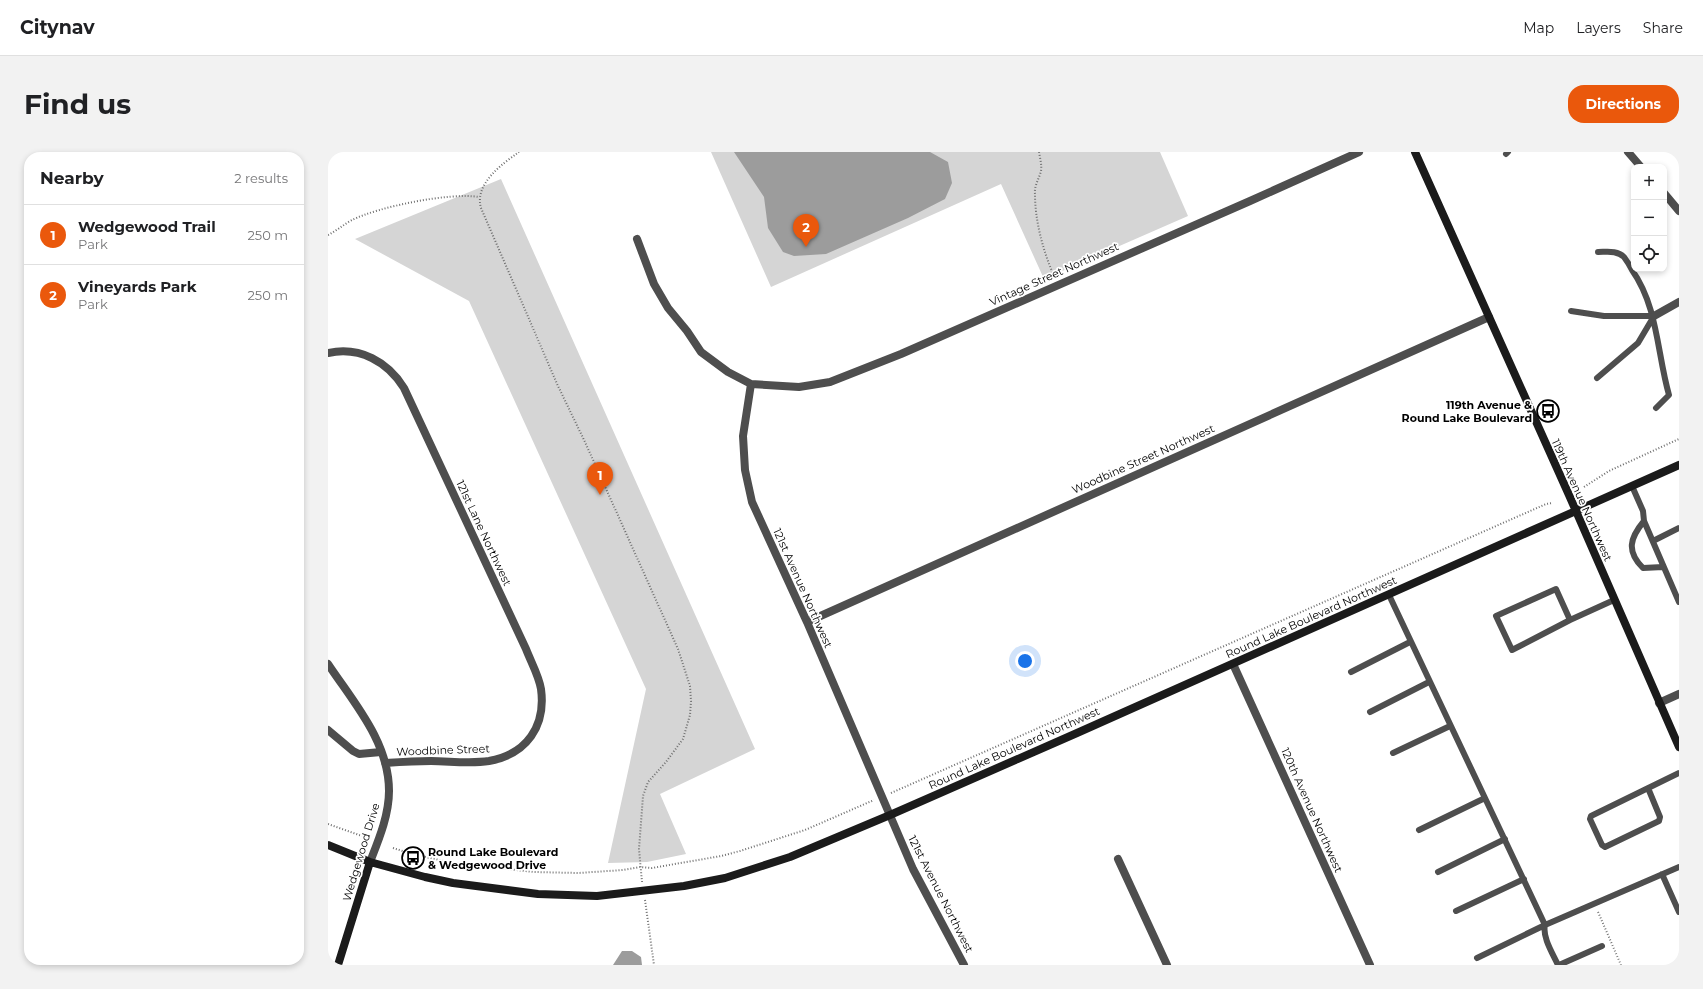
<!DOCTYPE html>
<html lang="en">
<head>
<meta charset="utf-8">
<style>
	:root { --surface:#fff; --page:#f2f2f2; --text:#202124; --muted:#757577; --line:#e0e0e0; --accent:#ea580c }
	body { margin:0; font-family:Montserrat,sans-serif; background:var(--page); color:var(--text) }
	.controls { position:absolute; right:12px; top:12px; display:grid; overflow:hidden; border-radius:8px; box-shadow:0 2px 6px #0003 }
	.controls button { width:36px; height:36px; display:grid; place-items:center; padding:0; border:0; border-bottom:1px solid var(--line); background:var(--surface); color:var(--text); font:20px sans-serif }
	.you { position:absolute; left:697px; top:509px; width:14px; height:14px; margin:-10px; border:3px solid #fff; border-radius:50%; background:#1a73e8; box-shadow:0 0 0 6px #1a73e833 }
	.badge { display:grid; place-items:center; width:26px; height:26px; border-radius:50%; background:var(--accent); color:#fff; font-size:13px; font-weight:700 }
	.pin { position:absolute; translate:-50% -33px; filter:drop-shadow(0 1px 2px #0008) }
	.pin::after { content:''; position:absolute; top:21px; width:14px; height:12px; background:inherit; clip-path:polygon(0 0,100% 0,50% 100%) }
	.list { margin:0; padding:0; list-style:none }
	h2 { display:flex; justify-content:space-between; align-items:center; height:52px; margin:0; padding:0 16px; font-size:17px }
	h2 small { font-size:13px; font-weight:400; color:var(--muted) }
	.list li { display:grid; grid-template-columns:26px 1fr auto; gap:12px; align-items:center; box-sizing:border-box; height:60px; padding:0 16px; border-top:1px solid var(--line) }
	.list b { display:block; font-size:15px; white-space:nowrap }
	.list p { margin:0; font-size:13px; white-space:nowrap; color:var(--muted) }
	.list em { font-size:13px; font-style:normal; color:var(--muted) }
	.icon { flex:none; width:22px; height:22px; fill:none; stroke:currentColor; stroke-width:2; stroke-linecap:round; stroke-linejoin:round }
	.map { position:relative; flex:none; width:1351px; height:813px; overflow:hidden; border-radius:16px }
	header { display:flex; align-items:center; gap:24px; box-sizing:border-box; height:56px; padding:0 20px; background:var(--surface); border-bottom:1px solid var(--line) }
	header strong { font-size:19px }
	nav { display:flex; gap:22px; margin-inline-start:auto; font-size:14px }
	.intro { display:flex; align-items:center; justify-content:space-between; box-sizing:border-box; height:96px; padding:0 24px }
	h1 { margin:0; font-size:28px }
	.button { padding:10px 18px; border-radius:16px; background:var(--accent); color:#fff; font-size:14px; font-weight:700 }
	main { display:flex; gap:24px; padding:0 24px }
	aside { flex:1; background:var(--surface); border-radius:16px; box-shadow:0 2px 6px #0003 }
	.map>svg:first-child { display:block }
	.green { fill:#d5d5d5 }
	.water { fill:#9c9c9c }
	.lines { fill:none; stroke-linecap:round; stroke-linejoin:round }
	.path { stroke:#707070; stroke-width:2; stroke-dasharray:1 2; stroke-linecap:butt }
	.lane { stroke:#4e4e4e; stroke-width:6 }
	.street { stroke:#4e4e4e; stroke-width:8 }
	.secondary { stroke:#1b1b1b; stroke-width:8 }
	.labels { text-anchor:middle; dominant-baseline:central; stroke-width:3.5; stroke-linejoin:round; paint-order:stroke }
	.street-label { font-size:11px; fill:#000; stroke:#fff }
	.poi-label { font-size:11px; font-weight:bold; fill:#000; stroke:#fff; text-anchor:end }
</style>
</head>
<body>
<header>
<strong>Citynav</strong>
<nav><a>Map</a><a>Layers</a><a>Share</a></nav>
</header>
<div class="intro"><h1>Find us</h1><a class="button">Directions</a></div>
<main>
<aside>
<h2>Nearby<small>2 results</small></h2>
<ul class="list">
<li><span class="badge">1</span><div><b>Wedgewood Trail</b><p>Park</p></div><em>250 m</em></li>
<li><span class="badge">2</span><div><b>Vineyards Park</b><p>Park</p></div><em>250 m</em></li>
</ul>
</aside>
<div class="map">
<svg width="1351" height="813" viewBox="0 0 1351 813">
	<rect width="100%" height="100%" fill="#fff"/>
	<path class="green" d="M 383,0 L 832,0 L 860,64 L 716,127 L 673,32 L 443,135 Z
		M 173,27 L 427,597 L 332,642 L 358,702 L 319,710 L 280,711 L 318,537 L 141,149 L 27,87 Z"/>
	<path class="water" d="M 406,0 L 602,0 L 620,10 L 624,31 L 617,47 L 580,66 L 498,102 L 466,104 L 455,100 L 440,76 L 436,45 Z
		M 294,799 L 304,799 L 313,805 L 314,813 L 285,813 Z"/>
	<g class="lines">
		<path class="path" d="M 191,0 C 174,12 146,32 153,56 L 230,234 L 257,290 L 350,497 L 362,534 L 363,549 L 362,563 L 355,587 L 338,610 L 320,630 L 315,644 L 311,697 L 314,730
			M 711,0 C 712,6 714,13 713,19 C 711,27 706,34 707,42 C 707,69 715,99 726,124
			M 0,83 C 8,79 15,73 24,68 C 50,55 122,40 151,45
			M 1256,335 L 1281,319 L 1351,287
			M 563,641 L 1218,352 L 1224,351
			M 0,672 L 34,684
			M 65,696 L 84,702 L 125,711 L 206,720 L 250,721 L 295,718 L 312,715 L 324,716 L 393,704 L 412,699 L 477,678 L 546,648
			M 317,748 L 326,813
			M 1270,760 L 1293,813"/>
		<path class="lane" d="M 1178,2 L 1180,0
			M 1270,100 C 1279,100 1289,98 1296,105 C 1299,109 1302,114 1304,118 C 1330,155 1329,201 1341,243 L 1328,256
			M 1243,159 L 1276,164 L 1326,164
			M 1269,226 L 1310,191 L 1326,164
			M 1304,334 L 1315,359 L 1316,369 L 1351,450
			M 1316,369 C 1302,386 1298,399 1315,416 L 1335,415
			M 1325,389 L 1351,376
			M 1061,443 L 1217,773 L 1351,715
			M 1242,468 L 1228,437 L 1168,464 L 1184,498 L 1242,468 L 1286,448
			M 1023,520 L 1082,490
			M 1042,560 L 1101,530
			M 1065,601 L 1122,574
			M 1320,636 L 1332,665 L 1331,669 L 1277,695 L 1274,693 L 1262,667 L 1263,664 L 1351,621
			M 1091,678 L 1157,646
			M 1110,720 L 1177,687
			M 1334,722 L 1351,760
			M 1128,759 L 1196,727
			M 1217,773 C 1214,785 1225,802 1230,813
			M 1149,806 L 1217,773
			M 1231,813 L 1274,794"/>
		<path class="street" d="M 1300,0 L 1313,15
			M 1336,41 L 1351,59
			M 309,87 L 326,132 L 340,156 L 359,179 L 373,200 L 400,220 L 423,232 L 415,284 L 417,318 L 424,350 L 479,470 L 585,717 L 636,813
			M 1326,164 L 1351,150
			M 0,201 C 32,194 60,210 76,236 L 198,497 C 203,510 211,524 213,537 C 218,574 199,602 161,609 C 142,612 121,609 103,609 C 88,609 72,610 57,611
			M 423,232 L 471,235 L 502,230 L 573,202 L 922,49 L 1031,0
			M 479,470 L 1161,165
			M 0,512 C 26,551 61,590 61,639 C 61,663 51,687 42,710
			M 905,512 L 1042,813
			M 1331,551 L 1351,542
			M 0,578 L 25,599 L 31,602 L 53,600
			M 790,707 L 839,813"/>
		<path class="secondary" d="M 1087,0 L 1241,343 L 1351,595
			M 0,693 L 42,710 L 97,725 L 125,731 L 210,742 L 269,744 L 356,734 L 397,726 L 462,705 L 562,663 L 749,581 L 1351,313
			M 10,813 L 42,710"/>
	</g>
	<defs>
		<g id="bus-ring" transform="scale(1.15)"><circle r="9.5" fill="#fff" stroke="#000" stroke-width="1.5"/><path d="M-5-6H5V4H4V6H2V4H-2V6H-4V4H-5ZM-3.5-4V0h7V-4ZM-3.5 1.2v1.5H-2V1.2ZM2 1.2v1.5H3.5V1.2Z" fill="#000"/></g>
	</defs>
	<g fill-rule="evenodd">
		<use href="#bus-ring" x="1220" y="259"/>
		<use href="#bus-ring" x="85" y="706"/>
	</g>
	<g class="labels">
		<g class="street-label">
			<text transform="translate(726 122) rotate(-24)">Vintage Street Northwest</text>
			<text transform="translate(815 307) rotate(-24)">Woodbine Street Northwest</text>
			<text transform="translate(1254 348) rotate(66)">119th Avenue Northwest</text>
			<text transform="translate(156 381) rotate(65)">121st Lane Northwest</text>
			<text transform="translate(475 436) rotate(66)">121st Avenue Northwest</text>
			<text transform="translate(983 465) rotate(-24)">Round Lake Boulevard Northwest</text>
			<text transform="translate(686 596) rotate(-24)">Round Lake Boulevard Northwest</text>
			<text transform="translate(115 598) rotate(-2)">Woodbine Street</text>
			<text transform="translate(984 658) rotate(66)">120th Avenue Northwest</text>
			<text transform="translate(33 700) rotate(-73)">Wedgewood Drive</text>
			<text transform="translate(613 742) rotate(63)">121st Avenue Northwest</text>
		</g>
		<g class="poi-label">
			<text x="1204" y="253">119th Avenue &amp;<tspan x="1204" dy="13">Round Lake Boulevard</tspan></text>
			<text x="100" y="700" text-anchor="start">Round Lake Boulevard<tspan x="100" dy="13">&amp; Wedgewood Drive</tspan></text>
		</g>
	</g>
</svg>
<div class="controls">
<button>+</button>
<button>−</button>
<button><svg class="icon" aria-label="locate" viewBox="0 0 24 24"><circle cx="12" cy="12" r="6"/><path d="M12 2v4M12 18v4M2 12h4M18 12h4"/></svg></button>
</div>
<div class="you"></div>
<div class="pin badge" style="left:272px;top:343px">1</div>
<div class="pin badge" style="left:478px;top:95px">2</div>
</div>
</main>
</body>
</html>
